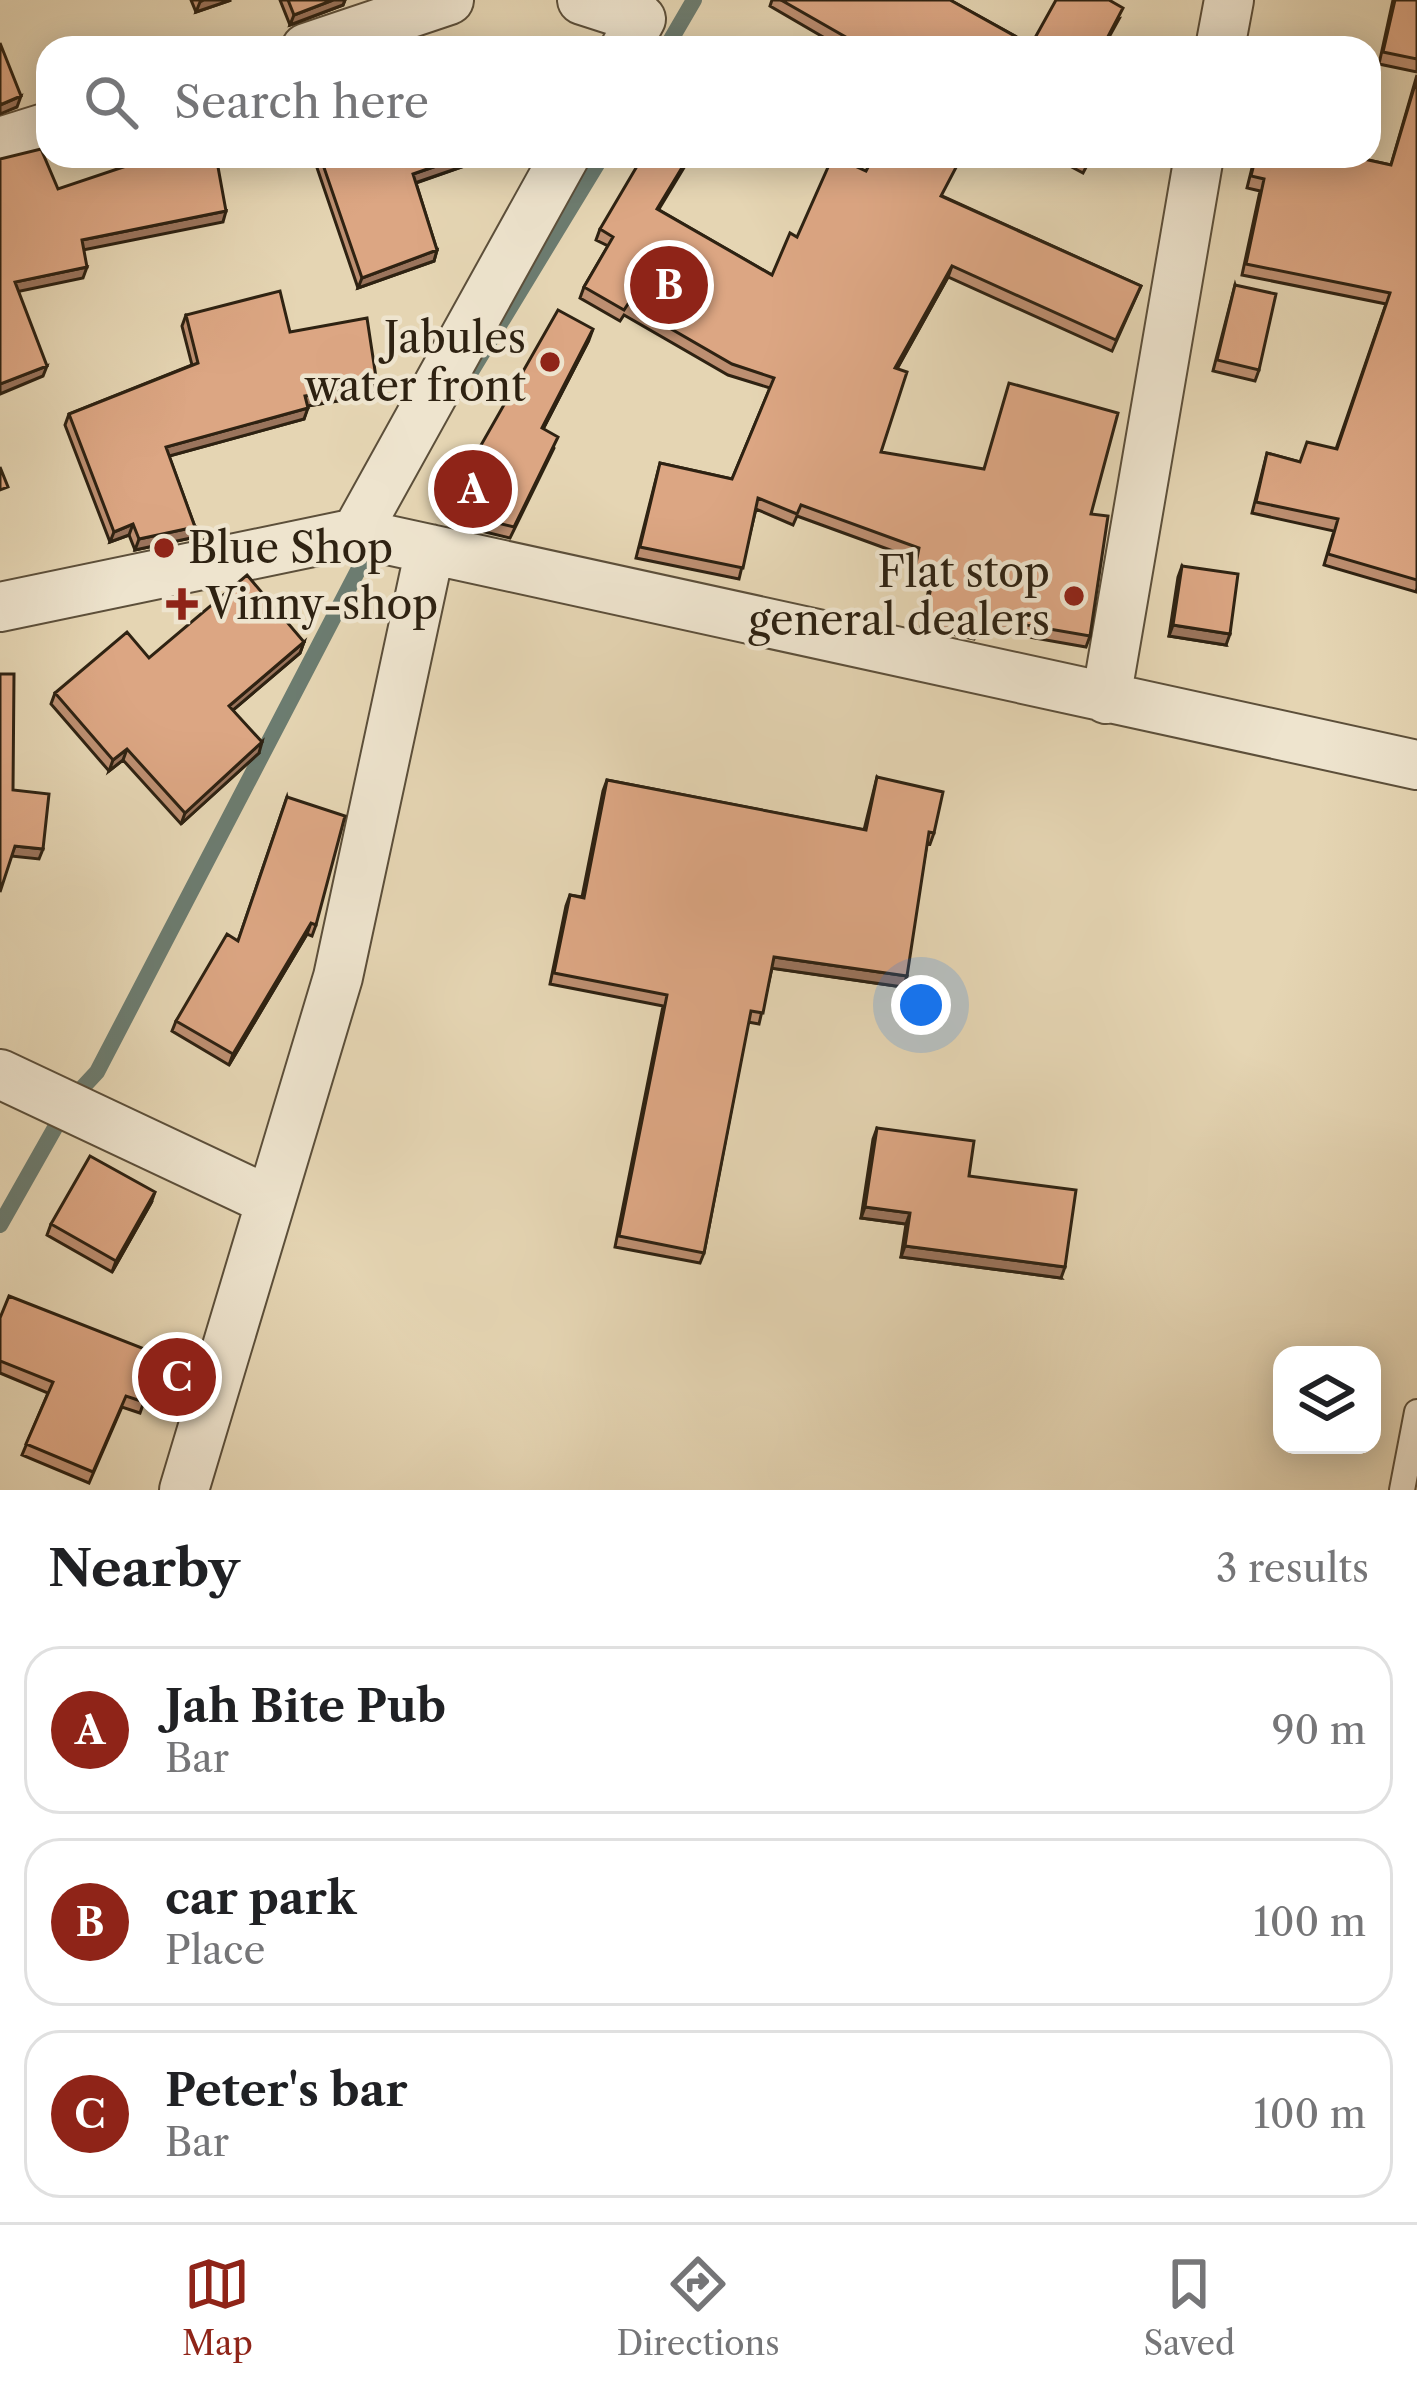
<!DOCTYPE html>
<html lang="en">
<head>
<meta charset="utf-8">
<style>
	:root { --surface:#fff; --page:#f2f2f2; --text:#202124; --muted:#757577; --line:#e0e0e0; --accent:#8f2418 }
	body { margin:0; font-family:"Libre Caslon Text",serif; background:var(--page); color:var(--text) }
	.controls { position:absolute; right:36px; bottom:36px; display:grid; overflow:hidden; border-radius:24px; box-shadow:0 6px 30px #0003 }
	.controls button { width:108px; height:108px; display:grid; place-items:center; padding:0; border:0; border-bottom:3px solid var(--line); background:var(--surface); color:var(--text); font:60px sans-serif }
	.you { position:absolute; left:921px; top:1005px; width:42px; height:42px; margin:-30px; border:9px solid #fff; border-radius:50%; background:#1a73e8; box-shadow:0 0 0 18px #1a73e833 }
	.badge { display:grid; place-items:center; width:78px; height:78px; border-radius:50%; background:var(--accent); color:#fff; font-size:39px; font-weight:700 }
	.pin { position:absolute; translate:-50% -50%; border:6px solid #fff; box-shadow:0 3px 12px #0006 }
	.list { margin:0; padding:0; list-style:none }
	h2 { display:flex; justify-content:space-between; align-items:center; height:156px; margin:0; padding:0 48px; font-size:51px }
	h2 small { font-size:39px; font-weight:400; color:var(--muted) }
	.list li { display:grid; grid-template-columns:78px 1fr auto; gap:36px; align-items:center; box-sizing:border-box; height:168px; margin:0 24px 24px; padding:0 24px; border:3px solid var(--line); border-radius:36px }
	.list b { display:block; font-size:45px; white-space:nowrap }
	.list p { margin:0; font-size:39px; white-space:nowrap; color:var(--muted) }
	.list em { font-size:39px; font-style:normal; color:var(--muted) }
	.icon { flex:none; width:66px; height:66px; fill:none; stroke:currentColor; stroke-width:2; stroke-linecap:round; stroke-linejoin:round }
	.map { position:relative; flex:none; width:1417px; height:1490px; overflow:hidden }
	.search { position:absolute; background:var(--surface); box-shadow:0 6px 30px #0003; left:36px; right:36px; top:36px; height:132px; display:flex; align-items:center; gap:30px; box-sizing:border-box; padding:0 42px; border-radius:36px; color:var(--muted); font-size:45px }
	.sheet { height:732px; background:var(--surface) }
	nav { display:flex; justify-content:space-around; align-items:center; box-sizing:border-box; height:168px; border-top:3px solid var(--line); background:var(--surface); font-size:33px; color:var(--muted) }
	nav a { display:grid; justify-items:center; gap:6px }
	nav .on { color:var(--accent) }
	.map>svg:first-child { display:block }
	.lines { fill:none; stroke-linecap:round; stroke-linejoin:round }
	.stream { stroke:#6c7c70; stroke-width:16 }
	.lane-casing { stroke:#5c4f3a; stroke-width:28 }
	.street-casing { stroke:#5c4f3a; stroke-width:52 }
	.lane { stroke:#eee4ce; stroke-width:24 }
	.street { stroke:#eee4ce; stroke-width:48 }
	.wall { fill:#bd8f71; stroke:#2e2212; stroke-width:3 }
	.shaded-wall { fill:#9a745c; stroke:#2e2212; stroke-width:3 }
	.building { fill:#dca683; stroke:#2e2212; stroke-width:3 }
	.poi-dot { fill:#8f2418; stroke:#eee4ce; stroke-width:4.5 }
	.labels { text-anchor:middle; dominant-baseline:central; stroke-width:9; stroke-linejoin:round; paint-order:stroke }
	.poi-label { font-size:42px; fill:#2e2212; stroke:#eee4ce; text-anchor:end }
</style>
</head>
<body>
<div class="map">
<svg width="1417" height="1490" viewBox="0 0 1417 1490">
	<rect width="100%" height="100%" fill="#e5d5b3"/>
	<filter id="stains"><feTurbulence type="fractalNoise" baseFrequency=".00167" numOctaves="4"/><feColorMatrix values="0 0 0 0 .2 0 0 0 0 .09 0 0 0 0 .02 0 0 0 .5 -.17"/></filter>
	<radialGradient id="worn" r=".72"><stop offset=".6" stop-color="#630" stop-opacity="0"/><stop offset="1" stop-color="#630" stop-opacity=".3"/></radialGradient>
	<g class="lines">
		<path class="stream" d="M 666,48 L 694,0
			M 472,370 L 602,156
			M 71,1100 L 97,1072 L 365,557
			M 0,1225 L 56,1126"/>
		<g class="lane-casing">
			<path id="lane" d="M 1402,1490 L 1417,1412"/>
		</g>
		<g class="street-casing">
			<path id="street" d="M 582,0 L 641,19 L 625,48
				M 306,48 L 449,0
				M 1220,48 L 1229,0
				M 0,142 L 48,127
				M 356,533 L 565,156
				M 0,607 L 356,533 L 1417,765
				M 1106,699 L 1199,156
				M 0,1074 L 270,1201
				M 184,1490 L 338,977 L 430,549"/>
		</g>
		<use href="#lane" class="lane"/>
		<use href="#street" class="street"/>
	</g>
	<path class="wall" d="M 191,0 L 231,0 L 196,12 Z
		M 280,0 L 345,0 L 343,5 L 290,25 Z
		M 772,0 L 950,0 L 1031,45 L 1119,19 L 1103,48 L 842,48 L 770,6 Z
		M 1393,0 L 1417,0 L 1417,72 L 1379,64 Z
		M 1417,75 L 1417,588 L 1416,592 L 1324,565 L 1334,531 L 1252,513 L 1267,453 L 1300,462 L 1336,449 L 1386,304 L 1242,275 L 1260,191 L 1247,188 L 1255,156 L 1350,156 L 1391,165 Z
		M 313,156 L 473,156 L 470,164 L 416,183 L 437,250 L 434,261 L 358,288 Z
		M 1051,156 L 1092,156 L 1083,173 Z
		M 866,171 L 942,196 L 1141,286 L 1112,351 L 948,277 L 897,369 L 881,452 L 1091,514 L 1090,636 L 1086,647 L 978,628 L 974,639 L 921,627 L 929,588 L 910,585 L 915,559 L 797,516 L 793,525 L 756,509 L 739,579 L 636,558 L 660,463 L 732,479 L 770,388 L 728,375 L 624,315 L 620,321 L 580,298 L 584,287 L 608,246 L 596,240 L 600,229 L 659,210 L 772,275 L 797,237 Z
		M 1235,285 L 1259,370 L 1255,381 L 1213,371 Z
		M 186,315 L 290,332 L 373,395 L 308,406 L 304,419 L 169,456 L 195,527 L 191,538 L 135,550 L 129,535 L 110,542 L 65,425 L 69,414 L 192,365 L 182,326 Z
		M 589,340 L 543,429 L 554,448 L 510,538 L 477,530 L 444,514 L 448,503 Z
		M 1182,566 L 1226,645 L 1169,636 L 1178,577 Z
		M 304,642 L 300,653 L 233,710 L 259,753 L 181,824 L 123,760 L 109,771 L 51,704 L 55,693 L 149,658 Z
		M 877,777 L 934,833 L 930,844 L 927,843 L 903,987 L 772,968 L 759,1024 L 748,1022 L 704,1253 L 700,1263 L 615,1247 L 663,1006 L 550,984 L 566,906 L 570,895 L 582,897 L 603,791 L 607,780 L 864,830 Z
		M 287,797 L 316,925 L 312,936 L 307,934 L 229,1065 L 172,1031 L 176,1021 L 238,941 Z
		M 877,1128 L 969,1176 L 1061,1278 L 901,1257 L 906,1224 L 861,1218 L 873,1139 Z
		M 151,1203 L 112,1272 L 47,1235 L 51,1224 Z
		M 0,1318 L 160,1355 L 140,1413 L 122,1407 L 89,1483 L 22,1455 L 48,1393 L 0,1373 Z"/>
	<path class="shaded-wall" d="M 204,0 L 231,0 L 196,12 L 200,2 Z
		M 333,0 L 345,0 L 343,5 L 290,25 L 294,15 Z
		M 21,96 L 17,107 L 0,114 L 0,105 Z
		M 465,156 L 473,156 L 470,164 L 409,185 L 413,174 Z
		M 689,156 L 691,156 L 653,219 L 657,209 Z
		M 226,211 L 223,222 L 78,251 L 82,240 Z
		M 437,250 L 434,261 L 358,288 L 362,278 Z
		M 952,266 L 948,277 L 891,379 L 895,368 Z
		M 87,267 L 83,278 L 11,293 L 15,282 Z
		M 593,329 L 589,340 L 538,439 L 542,428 Z
		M 47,366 L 43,376 L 0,394 L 0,384 Z
		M 377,384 L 373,395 L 301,407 L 305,396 Z
		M 308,408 L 304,419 L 162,458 L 166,447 Z
		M 133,524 L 129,535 L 110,542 L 114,532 Z
		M 195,527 L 191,538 L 135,550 L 139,539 Z
		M 1173,625 L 1230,634 L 1226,645 L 1169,636 Z
		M 304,642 L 300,653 L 225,717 L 229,706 Z
		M 262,742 L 259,753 L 181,824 L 185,813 Z
		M 127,749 L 123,760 L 109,771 L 113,760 Z
		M 15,846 L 43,849 L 39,859 L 11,856 Z
		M 311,923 L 307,934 L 229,1065 L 233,1054 Z
		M 774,957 L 907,976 L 903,987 L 770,968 Z
		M 155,1192 L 151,1203 L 112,1272 L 116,1261 Z
		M 865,1207 L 910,1213 L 906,1224 L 861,1218 Z
		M 905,1246 L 1065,1267 L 1061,1278 L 901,1257 Z"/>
	<path class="building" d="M 288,0 L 333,0 L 294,15 Z
		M 781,0 L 950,0 L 1031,45 L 1056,0 L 1109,0 L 1123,8 L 1102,48 L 865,48 Z
		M 1395,0 L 1417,0 L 1417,59 L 1383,52 Z
		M 0,43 L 21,96 L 0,105 Z
		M 1417,78 L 1417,580 L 1328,554 L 1338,519 L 1256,502 L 1267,453 L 1300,462 L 1307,442 L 1337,449 L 1390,293 L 1246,264 L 1264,179 L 1251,176 L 1256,156 L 1350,156 L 1391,165 Z
		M 41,149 L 58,189 L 156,156 L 216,156 L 226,211 L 82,240 L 87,267 L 15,282 L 47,366 L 0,384 L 0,159 Z
		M 320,156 L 465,156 L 413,174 L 437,250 L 362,278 Z
		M 643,156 L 689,156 L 657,209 L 772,275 L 790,233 L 797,237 L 833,156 L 866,171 L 874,156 L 962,156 L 941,196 L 1141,286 L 1116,340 L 952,266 L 895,368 L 907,372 L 881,452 L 984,469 L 1009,383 L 1118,413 L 1091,514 L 1108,516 L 1090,636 L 980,617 L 978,628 L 925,617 L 933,577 L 914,574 L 919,548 L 801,505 L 797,514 L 758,498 L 743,568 L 640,547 L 660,463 L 732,479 L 774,378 L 732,364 L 628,304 L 624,310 L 584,287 L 613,237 L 600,229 Z
		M 1075,156 L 1090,156 L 1087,163 Z
		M 1235,285 L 1276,294 L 1259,370 L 1217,360 Z
		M 280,291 L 290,332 L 367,318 L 377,384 L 305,396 L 308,408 L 166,447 L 195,527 L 139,539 L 133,524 L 114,532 L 69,414 L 198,363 L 186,315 Z
		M 558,310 L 593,329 L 542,428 L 558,437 L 514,527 L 481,519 L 448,503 Z
		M 0,467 L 8,487 L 0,490 Z
		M 1182,566 L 1238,574 L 1230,634 L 1173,625 Z
		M 247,575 L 304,642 L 229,706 L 262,742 L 185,813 L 127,749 L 113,760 L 55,693 L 127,632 L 149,658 Z
		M 0,674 L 14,674 L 13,790 L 49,794 L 43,849 L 15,846 L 0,892 Z
		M 877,777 L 943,792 L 934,833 L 929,832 L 907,976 L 774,957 L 763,1013 L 751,1011 L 704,1253 L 619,1236 L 667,995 L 554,973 L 570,895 L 584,898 L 607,780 L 866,830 Z
		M 287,797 L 345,816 L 316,925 L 311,923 L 233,1054 L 176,1021 L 227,934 L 238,941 Z
		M 877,1128 L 974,1141 L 969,1176 L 1076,1190 L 1065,1267 L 905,1246 L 910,1213 L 865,1207 Z
		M 90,1156 L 155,1192 L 116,1261 L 51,1224 Z
		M 9,1296 L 160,1355 L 144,1402 L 126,1396 L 93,1472 L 26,1444 L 53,1382 L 0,1361 L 0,1318 Z"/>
	<g class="poi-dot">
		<circle cx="550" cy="362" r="12"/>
		<circle cx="164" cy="548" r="12"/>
		<circle cx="1074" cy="596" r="12"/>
		<path d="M176 586h12v12h12v12h-12v12h-12v-12h-12v-12h12z"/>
	</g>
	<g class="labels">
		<g class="poi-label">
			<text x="526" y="338">Jabules<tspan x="526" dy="48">water front</tspan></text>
			<text x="188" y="548" text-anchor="start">Blue Shop</text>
			<text x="1050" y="572">Flat stop<tspan x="1050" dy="48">general dealers</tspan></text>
			<text x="206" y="604" text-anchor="start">Vinny-shop</text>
		</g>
	</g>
	<rect width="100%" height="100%" filter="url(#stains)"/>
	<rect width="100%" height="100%" fill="url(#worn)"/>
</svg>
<div class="controls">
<button><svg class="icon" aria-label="layers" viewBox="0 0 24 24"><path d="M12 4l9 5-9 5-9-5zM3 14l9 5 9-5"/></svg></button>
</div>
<div class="you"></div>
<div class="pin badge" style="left:473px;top:489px">A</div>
<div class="pin badge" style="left:669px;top:285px">B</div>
<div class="pin badge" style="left:177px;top:1377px">C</div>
<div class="search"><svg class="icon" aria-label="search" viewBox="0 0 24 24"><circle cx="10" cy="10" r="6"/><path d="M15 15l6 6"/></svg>Search here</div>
</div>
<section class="sheet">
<h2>Nearby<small>3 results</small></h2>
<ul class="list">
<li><span class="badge">A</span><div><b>Jah Bite Pub</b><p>Bar</p></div><em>90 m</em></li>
<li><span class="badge">B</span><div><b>car park</b><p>Place</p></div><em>100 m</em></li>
<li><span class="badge">C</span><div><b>Peter's bar</b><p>Bar</p></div><em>100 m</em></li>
</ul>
</section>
<nav>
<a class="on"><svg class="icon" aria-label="map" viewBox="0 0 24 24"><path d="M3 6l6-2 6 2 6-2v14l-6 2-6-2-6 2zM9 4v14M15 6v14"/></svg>Map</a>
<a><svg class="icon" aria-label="directions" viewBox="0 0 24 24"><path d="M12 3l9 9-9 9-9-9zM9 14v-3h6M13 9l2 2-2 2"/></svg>Directions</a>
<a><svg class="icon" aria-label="saved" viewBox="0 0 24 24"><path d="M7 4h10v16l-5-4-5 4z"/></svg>Saved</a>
</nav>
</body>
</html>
